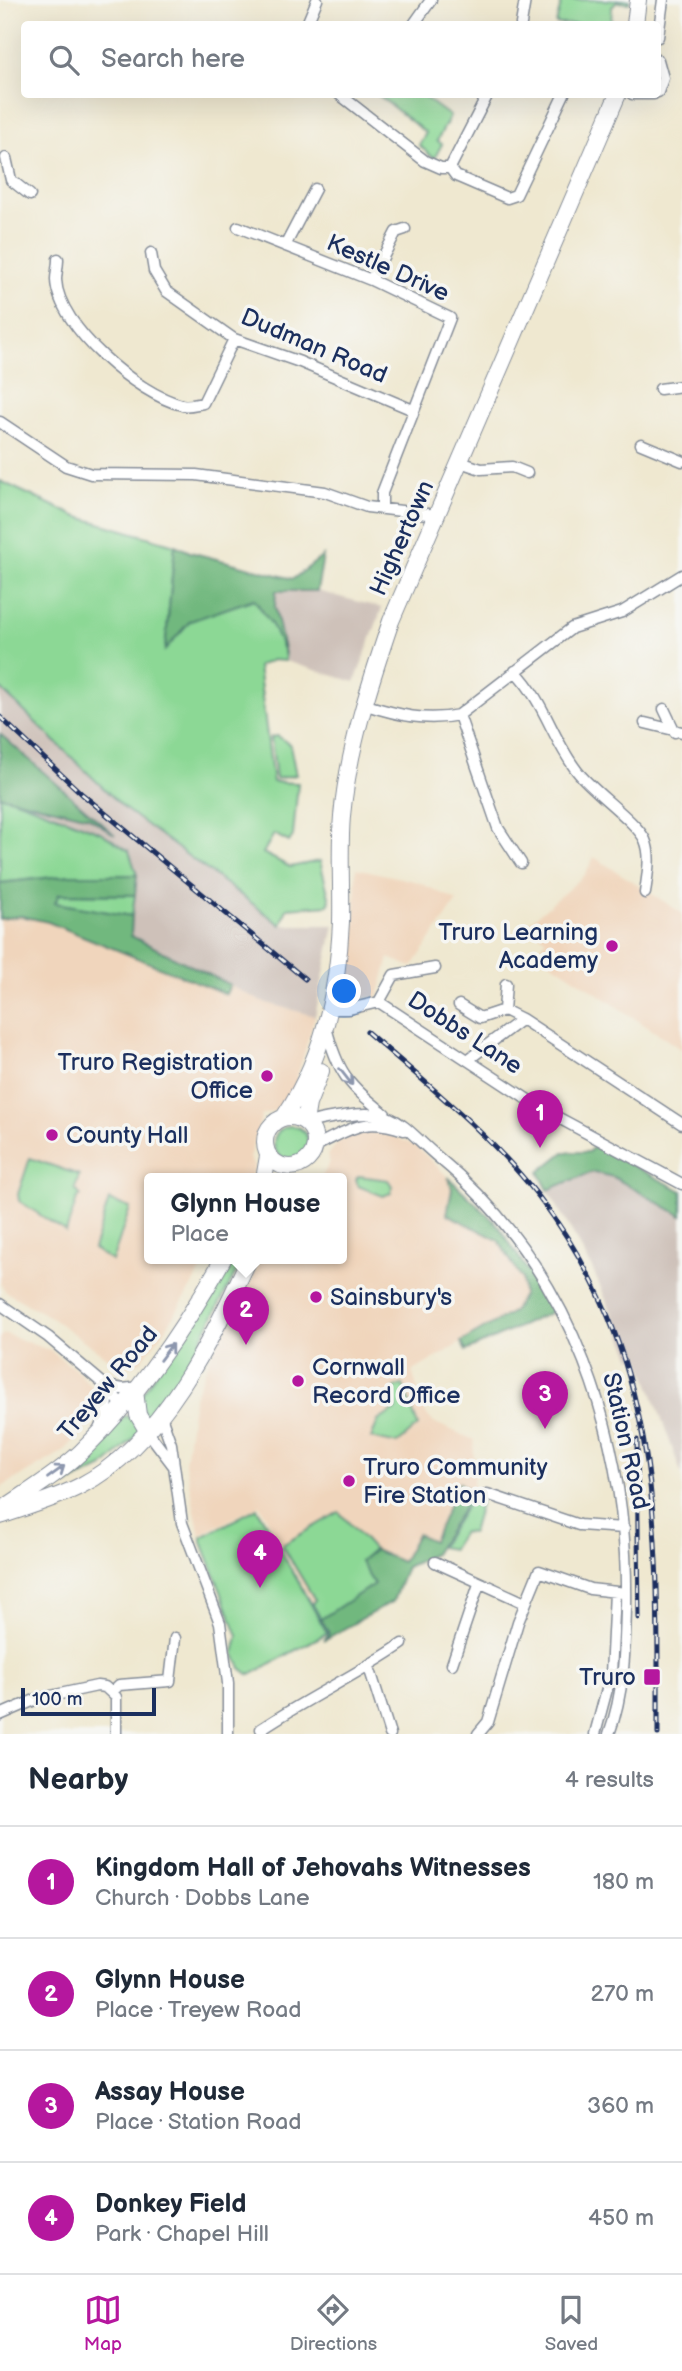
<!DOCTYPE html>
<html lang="en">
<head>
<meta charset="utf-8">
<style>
	:root { --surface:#fff; --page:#f6f6f7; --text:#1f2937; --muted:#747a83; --line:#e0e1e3; --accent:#b5179e }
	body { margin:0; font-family:"Balsamiq Sans",sans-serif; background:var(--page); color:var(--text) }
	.scale { position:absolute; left:21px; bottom:18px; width:135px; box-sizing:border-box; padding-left:7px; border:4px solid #1b2f5e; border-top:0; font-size:19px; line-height:24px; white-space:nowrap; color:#1b2f5e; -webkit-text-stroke:5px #f6f6f2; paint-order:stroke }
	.you { position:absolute; left:345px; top:992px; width:24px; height:24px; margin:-18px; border:5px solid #fff; border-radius:50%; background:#1a73e8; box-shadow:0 0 0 10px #1a73e833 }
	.badge { display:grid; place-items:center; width:46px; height:46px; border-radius:50%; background:var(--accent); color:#fff; font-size:23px; font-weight:700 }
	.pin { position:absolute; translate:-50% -58px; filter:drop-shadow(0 2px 4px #0008) }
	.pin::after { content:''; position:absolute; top:37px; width:24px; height:21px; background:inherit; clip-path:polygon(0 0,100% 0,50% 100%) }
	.popup { position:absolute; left:144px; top:1173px; width:203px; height:91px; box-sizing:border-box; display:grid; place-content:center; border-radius:7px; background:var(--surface); filter:drop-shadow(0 2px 5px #0005); font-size:23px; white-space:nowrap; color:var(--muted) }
	.popup b { font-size:26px; color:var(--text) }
	.popup::after { content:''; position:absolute; left:50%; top:100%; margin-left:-14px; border:14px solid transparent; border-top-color:var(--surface) }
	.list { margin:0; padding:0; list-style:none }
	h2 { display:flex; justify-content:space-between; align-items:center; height:91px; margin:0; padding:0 28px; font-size:30px }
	h2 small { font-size:23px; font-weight:400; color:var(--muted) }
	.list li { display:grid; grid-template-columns:46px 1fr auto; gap:21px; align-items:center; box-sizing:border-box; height:112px; padding:0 28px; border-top:2px solid var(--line) }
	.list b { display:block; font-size:26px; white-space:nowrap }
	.list p { margin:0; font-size:23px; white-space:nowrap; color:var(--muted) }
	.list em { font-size:23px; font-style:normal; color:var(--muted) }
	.icon { flex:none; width:38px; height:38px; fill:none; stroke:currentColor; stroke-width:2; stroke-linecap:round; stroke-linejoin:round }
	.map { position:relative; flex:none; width:682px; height:1734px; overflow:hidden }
	.search { position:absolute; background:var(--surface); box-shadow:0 7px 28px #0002; left:21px; right:21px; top:21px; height:77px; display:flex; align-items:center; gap:18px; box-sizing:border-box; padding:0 24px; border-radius:7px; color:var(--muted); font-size:26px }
	.sheet { height:539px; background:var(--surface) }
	nav { display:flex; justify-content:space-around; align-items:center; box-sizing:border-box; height:98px; border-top:2px solid var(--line); background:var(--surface); font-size:19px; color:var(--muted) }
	nav a { display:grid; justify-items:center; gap:4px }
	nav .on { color:var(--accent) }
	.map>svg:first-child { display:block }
	.built { fill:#f0d5bc }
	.industrial { fill:#cec1b9 }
	.green { fill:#8cd895; stroke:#54847a; stroke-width:2 }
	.forest { fill:#71b87e; stroke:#46746e; stroke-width:2 }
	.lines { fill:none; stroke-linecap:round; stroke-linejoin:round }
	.minor-casing { stroke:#858c97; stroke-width:13 }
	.highway-casing { stroke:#858c97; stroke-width:18 }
	.minor { stroke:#fff; stroke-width:10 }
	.highway { stroke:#fff; stroke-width:16 }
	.rail-casing { stroke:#1b2f5e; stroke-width:5 }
	.rail { stroke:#f6f6f2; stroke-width:2.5; stroke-dasharray:8; stroke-linecap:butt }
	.oneway { stroke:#8d97ae }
	.poi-dot { fill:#b5179e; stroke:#f6f6f2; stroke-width:2.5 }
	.labels { text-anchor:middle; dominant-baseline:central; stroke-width:7; stroke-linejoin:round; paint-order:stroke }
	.street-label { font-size:24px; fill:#1b2f5e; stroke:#f6f6f2 }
	.poi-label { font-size:24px; fill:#1b2f5e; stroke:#f6f6f2; text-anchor:start }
</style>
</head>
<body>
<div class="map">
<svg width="682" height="1734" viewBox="0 0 682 1734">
	<rect width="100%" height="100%" fill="#f6f6f2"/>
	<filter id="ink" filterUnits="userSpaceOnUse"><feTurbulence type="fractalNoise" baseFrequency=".0143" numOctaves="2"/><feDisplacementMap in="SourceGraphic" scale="14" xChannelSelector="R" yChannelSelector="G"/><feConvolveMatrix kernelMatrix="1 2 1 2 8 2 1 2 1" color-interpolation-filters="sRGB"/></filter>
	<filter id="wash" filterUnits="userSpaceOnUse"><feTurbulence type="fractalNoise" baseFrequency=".00686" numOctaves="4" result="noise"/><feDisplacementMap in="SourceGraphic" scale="28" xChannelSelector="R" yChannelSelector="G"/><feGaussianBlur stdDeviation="1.57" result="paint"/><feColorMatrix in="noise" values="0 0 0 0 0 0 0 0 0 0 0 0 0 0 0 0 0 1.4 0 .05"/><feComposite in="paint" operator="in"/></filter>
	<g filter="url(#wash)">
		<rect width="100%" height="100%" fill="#efe8d0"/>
		<path class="built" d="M 594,857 L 682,913 L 682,1050 L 537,953 L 546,939 L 527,924 L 585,875 Z
			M 356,868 L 418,882 L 457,901 L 412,967 L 389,958 L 378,997 L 356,998 L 343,991 L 355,928 Z
			M 21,916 L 48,922 L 225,994 L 230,985 L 263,1002 L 315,1016 L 293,1091 L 276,1110 L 262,1115 L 249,1158 L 254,1166 L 251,1179 L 150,1179 L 150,1259 L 208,1259 L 166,1329 L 140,1362 L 131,1366 L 118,1365 L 50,1317 L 6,1292 L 0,1283 L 0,919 Z
			M 377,1133 L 396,1137 L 417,1147 L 448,1177 L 452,1189 L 447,1214 L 498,1240 L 522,1279 L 523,1295 L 514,1311 L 412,1372 L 426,1414 L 433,1422 L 474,1440 L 473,1493 L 459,1482 L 433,1541 L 402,1562 L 374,1551 L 312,1603 L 260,1505 L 200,1535 L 185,1463 L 194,1397 L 213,1351 L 231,1315 L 235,1316 L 261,1259 L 342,1259 L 342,1179 L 321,1179 L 330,1162 L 327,1155 L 339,1142 L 354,1134 Z
			M 6,1334 L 51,1351 L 77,1371 L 100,1396 L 98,1416 L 64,1451 L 0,1488 L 0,1336 Z"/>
		<path class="industrial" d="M 276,590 L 317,591 L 382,608 L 355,682 L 285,661 L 275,607 Z
			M 0,688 L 125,809 L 281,925 L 334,925 L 315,1016 L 263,1002 L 130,936 L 137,875 L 129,851 L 100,832 L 0,794 Z
			M 592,1172 L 613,1177 L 682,1216 L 682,1475 L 639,1356 L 632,1358 L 592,1268 L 548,1190 Z"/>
		<path class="green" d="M 562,0 L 630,0 L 629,3 L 617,2 L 612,7 L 611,24 L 556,24 Z
			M 378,95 L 421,95 L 450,116 L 437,141 L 442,144 L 434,159 L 419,145 L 426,133 Z
			M 0,481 L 75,516 L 175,545 L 165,649 L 190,621 L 254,599 C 266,616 285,639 285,661 L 272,660 L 258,666 L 273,782 L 298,783 L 293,836 L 289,842 L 274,834 L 263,853 L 290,867 L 320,861 L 330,901 L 328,905 L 287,908 L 281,925 L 125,809 L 0,688 Z
			M 278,736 L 290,745 L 296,775 L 276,779 L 271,737 Z
			M 0,794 L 100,832 L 129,851 L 137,875 L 71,875 L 0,883 Z
			M 59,894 L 135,895 L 132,916 L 55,903 Z
			M274 1143a17 17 0 1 1 34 0a17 17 0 1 1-34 0Z
			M 30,1158 L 79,1175 L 75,1189 L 81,1196 L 77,1199 L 66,1232 L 19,1201 L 18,1194 Z
			M 359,1176 L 388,1180 L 392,1186 L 391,1193 L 383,1196 L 358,1186 L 356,1179 Z
			M 109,1200 L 130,1208 L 112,1261 L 93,1249 Z
			M 229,1259 L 243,1259 L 174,1392 L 150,1417 L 144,1415 L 139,1399 Z
			M 403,1385 L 418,1426 L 397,1444 L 371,1438 L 378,1421 L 396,1409 L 394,1388 Z
			M 124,1416 L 131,1417 L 141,1432 L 103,1467 L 46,1494 L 87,1459 Z
			M 472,1497 L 481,1500 L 472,1533 L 463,1532 L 452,1549 L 440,1547 Z
			M 257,1508 L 327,1633 L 250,1675 L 241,1668 L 234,1653 L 238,1636 L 202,1542 L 202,1537 Z
			M 339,1512 L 374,1550 L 360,1562 L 374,1584 L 321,1619 L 312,1603 L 315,1600 L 282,1545 Z"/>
		<path class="forest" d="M 175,545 L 190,552 L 293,579 L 323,556 L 317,591 L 276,591 L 275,607 L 285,654 L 272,625 L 254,599 L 190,621 L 165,650 Z
			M 0,734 L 115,835 L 89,817 L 0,796 Z
			M 71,875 L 137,875 L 135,895 L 59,894 L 55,903 L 132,916 L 131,936 L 230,985 L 226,994 L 48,922 L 21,916 L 0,919 L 0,883 Z
			M 595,1146 L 682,1191 L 682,1216 L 613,1177 L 592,1172 L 548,1190 L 539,1172 L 564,1152 L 588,1152 Z
			M 448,1177 L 498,1225 L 554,1311 L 466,1351 L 461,1342 L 514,1311 L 523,1295 L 522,1279 L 498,1240 L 447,1214 L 452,1189 Z
			M 459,1482 L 473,1493 L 434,1554 L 406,1567 L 393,1601 L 324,1640 L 329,1633 L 321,1619 L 374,1584 L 360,1562 L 374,1550 L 402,1562 L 417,1534 L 433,1541 Z"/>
	</g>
	<g filter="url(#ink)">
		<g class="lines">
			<g class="minor-casing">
				<path id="minor" d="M 307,24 L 317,0
					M 414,24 L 431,0
					M 521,24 L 525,0
					M 658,37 L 663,0
					M 658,60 L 663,78 L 658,92
					M 339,94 L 425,161 L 441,168 L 450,168
					M 632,94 L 654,94
					M 6,158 L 11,180 L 30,195
					M 450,168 L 456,176 L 507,198 L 516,195 L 564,94
					M 450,168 L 488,94
					M 238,227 L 371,280 L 450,318 L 382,493 L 382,509
					M 285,246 L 315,189
					M 151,253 L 154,271 L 166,291 L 234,339 L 300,362 L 413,410
					M 58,259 C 58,266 56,274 56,280 C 58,327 139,395 182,405 C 188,407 196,404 203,403 L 234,339
					M 371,280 L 396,232 L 405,229
					M 660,389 L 682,386
					M 0,422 L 66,466 L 91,474 L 196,475 L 325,492 L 367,507 L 436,515
					M 641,444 L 682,461
					M 460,462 L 481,469 L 512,467 L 527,473
					M 515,671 C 545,702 552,739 577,771 C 593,792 637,822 645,840 C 652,856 647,876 645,893
					M 366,705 C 398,715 426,722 459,715 L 572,628 L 622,612 L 682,575
					M 664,709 L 675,732
					M 459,715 L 498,828 L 521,863
					M 645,723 L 682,732
					M 379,1002 L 394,975 L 435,968
					M 459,1005 L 480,1018 L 504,1010 L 522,1019
					M 330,1009 L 349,1009 L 379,1002 L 542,1109 L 682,1184
					M 504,1010 L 506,984
					M 326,1027 C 338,1074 348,1084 385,1114
					M 469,1059 L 522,1019 L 682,1124
					M 307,1124 C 319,1119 331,1118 344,1116 C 397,1107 402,1127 439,1158 C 573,1269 629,1439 626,1608 C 625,1651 624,1693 609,1734
					M 315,1146 C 350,1130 362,1116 404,1130
					M 0,1304 L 48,1337 L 106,1386 L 122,1405
					M 106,1386 L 123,1389 L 139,1387
					M 161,1416 L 171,1444 L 182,1523 L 220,1623 L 228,1683 L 228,1734
					M 100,1427 L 107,1411 L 109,1390
					M 148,1432 L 173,1465
					M 487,1494 L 579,1525 L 624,1528
					M 435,1562 L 525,1603
					M 452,1664 L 479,1584
					M 369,1667 L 390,1734
					M 112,1692 L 119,1685 L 170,1681 L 175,1638
					M 0,1715 L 37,1699 L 97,1686 L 105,1687 L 116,1697 L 116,1734
					M 261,1729 C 307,1698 357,1675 402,1644
					M 478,1734 L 488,1722 L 518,1622 L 539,1571 L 590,1589 L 626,1593
					M 595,1734 L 611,1674 L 615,1592"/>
			</g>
			<g class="highway-casing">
				<path id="highway" d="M 635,24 L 638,0
					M265 1142a25 25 0 1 1 50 0a25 25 0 1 1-50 0Z
					M 284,1117 C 323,1059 338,992 341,922 C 342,887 339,851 342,816 C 348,750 370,683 391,621 L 618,94
					M 305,1122 L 308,1104 L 321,1071
					M 264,1179 L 268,1156
					M 135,1391 L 138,1415 L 148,1432
					M 3,1509 C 29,1491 58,1474 81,1452 C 138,1396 184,1329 223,1259
					M 0,1516 C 26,1507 55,1499 80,1486 C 162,1444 212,1339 249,1259"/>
			</g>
			<use href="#minor" class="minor"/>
			<use href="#highway" class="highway"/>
			<g class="rail-casing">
				<path id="rail" d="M 0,717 L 82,794 L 305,979
					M 367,1032 C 427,1084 490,1134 539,1197 C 665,1362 658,1538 658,1734
					M 637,1440 L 639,1618"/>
			</g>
			<use href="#rail" class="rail"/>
		</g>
		<defs><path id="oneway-shaft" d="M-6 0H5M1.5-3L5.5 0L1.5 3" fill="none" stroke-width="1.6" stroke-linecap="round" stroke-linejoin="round" transform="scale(1.75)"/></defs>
		<g class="oneway">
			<use href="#oneway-shaft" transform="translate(346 1077) rotate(52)"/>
			<use href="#oneway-shaft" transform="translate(166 1352) rotate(-53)"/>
			<use href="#oneway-shaft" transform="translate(56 1472) rotate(-36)"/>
		</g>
	</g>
	<g class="poi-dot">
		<circle cx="612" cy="946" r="7"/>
		<circle cx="267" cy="1076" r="7"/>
		<circle cx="52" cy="1135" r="7"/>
		<circle cx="316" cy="1297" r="7"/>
		<circle cx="298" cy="1381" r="7"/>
		<circle cx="349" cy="1481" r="7"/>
		<rect x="643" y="1668" width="18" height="18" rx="3.5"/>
	</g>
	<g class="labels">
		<g class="street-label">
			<text transform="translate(388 268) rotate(24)">Kestle Drive</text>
			<text transform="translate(314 346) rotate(23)">Dudman Road</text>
			<text transform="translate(402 538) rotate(-66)">Highertown</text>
			<text transform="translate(465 1033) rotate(33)">Dobbs Lane</text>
			<text transform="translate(108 1383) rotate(-50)">Treyew Road</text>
			<text transform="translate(626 1441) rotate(77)">Station Road</text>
		</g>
		<g class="poi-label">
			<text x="598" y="932" text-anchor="end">Truro Learning<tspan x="598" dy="28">Academy</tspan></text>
			<text x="253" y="1062" text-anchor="end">Truro Registration<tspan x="253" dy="28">Office</tspan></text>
			<text x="66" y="1135">County Hall</text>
			<text x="330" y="1297">Sainsbury's</text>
			<text x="312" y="1367">Cornwall<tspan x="312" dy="28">Record Office</tspan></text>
			<text x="363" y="1467">Truro Community<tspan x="363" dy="28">Fire Station</tspan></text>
			<text x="636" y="1677" text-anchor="end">Truro</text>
		</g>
	</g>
</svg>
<div class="scale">100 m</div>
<div class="you"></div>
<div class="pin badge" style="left:540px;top:1148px">1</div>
<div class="pin badge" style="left:246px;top:1345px">2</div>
<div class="popup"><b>Glynn House</b>Place</div>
<div class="pin badge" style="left:545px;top:1429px">3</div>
<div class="pin badge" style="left:260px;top:1588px">4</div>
<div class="search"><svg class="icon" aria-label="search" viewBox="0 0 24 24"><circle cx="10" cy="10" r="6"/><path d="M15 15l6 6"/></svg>Search here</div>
</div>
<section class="sheet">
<h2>Nearby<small>4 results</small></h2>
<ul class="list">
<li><span class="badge">1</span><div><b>Kingdom Hall of Jehovahs Witnesses</b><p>Church · Dobbs Lane</p></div><em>180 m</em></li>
<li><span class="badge">2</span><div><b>Glynn House</b><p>Place · Treyew Road</p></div><em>270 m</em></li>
<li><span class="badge">3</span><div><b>Assay House</b><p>Place · Station Road</p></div><em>360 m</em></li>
<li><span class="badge">4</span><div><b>Donkey Field</b><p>Park · Chapel Hill</p></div><em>450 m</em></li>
</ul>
</section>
<nav>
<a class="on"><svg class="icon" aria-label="map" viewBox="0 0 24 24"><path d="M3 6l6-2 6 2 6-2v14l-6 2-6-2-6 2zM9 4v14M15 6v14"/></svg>Map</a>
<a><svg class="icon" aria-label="directions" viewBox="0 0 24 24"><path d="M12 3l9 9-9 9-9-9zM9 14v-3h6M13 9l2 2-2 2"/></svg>Directions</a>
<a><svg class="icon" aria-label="saved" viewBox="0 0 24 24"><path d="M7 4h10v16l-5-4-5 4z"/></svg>Saved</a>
</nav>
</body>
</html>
